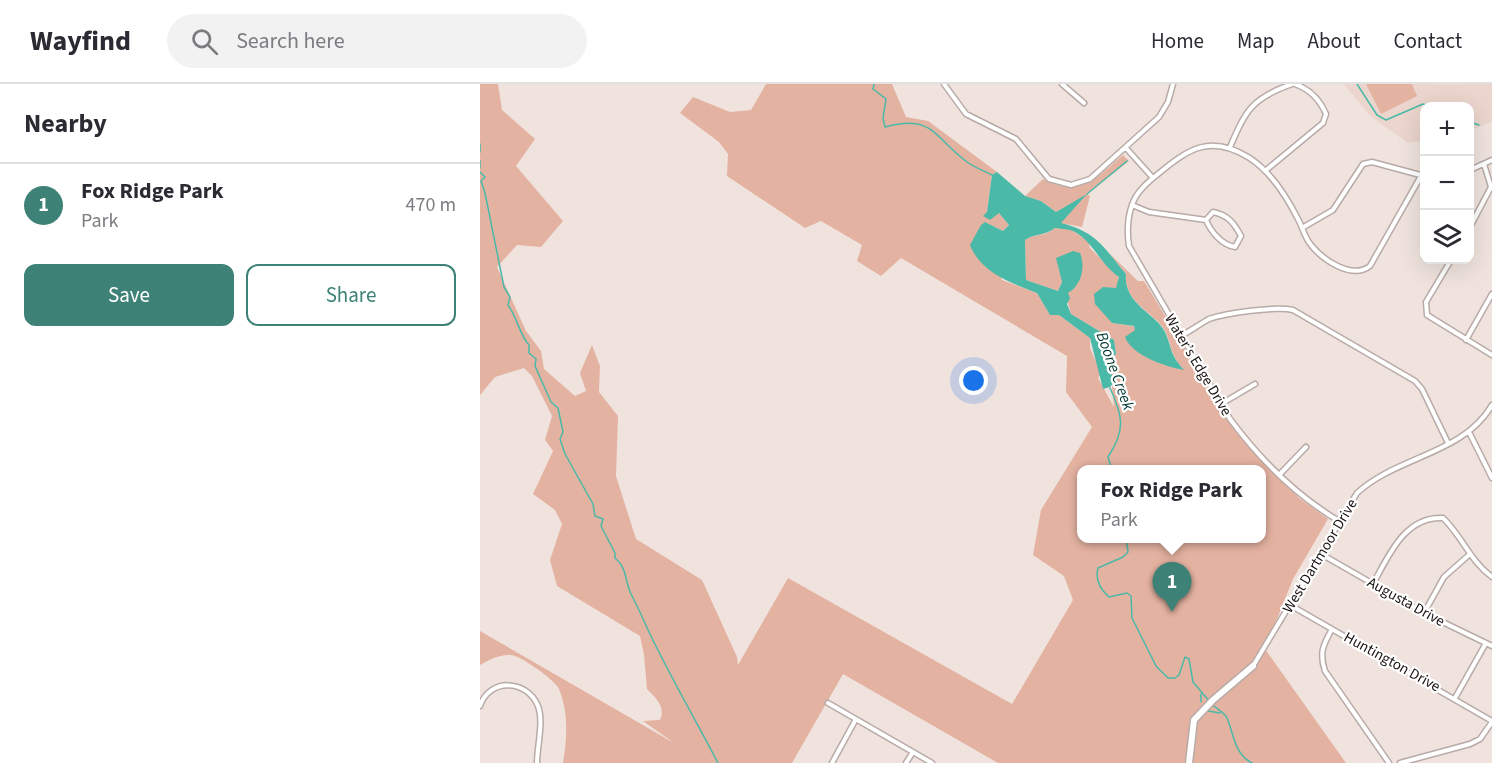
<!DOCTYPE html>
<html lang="en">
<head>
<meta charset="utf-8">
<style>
	:root { --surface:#fff; --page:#f2f2f3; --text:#2b2b33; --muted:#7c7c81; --line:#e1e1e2; --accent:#3e8277 }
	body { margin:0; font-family:"Source Sans 3",sans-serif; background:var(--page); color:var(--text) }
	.controls { position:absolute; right:18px; top:18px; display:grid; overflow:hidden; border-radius:12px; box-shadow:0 6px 24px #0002 }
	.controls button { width:54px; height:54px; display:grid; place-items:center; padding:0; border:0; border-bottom:2px solid var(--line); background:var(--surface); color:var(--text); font:30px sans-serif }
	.you { position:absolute; left:494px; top:297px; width:21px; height:21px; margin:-15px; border:4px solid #fff; border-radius:50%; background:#1a73e8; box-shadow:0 0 0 9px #1a73e833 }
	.badge { display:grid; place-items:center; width:39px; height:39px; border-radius:50%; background:var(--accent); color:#fff; font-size:20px; font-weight:700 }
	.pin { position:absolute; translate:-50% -50px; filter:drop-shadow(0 2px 3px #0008) }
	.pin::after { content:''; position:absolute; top:32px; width:21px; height:18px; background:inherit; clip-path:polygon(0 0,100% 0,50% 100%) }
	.popup { position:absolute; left:597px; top:381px; width:189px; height:78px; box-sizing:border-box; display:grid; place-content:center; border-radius:12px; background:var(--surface); filter:drop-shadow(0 2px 4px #0005); font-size:20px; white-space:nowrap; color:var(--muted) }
	.popup b { font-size:22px; color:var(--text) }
	.popup::after { content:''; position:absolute; left:50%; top:100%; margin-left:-12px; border:12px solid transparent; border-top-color:var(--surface) }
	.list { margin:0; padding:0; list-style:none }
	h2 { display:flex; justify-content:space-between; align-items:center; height:78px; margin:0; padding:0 24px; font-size:26px }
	h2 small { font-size:20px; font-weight:400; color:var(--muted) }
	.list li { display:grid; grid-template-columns:39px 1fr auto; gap:18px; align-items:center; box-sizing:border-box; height:84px; padding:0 24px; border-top:2px solid var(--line) }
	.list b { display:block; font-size:22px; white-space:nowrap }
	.list p { margin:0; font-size:20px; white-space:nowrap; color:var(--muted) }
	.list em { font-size:20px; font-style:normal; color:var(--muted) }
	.actions { display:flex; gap:12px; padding:18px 24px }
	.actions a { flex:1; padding:14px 0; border:2px solid var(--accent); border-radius:12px; text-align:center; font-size:21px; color:var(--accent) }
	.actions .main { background:var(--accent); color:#fff }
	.icon { flex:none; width:33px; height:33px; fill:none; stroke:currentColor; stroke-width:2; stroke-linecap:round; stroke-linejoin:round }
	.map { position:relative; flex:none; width:1012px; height:679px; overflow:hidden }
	header { display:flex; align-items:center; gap:36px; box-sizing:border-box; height:84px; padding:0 30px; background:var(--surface); border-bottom:2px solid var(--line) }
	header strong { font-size:28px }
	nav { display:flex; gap:33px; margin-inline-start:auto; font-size:21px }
	.search { width:420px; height:54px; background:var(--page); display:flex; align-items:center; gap:15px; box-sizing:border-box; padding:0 21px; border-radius:33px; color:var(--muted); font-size:22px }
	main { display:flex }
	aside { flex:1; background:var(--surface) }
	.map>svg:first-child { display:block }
	.built { fill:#ebd5cd }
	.green { fill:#e4b2a1; fill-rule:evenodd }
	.water { fill:#4ab9a8 }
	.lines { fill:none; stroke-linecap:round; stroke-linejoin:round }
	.stream { stroke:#4ab9a8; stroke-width:1.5 }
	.street-casing { stroke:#b8aba7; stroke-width:7 }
	.secondary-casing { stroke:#b8aba7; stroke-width:9 }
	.street { stroke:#fff; stroke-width:4 }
	.secondary { stroke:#fff; stroke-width:6 }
	.labels { text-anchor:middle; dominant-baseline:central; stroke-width:4.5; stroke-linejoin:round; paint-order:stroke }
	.street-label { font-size:15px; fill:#181311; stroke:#fff }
	.water-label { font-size:16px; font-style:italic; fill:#013730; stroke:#fff }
</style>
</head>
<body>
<header>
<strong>Wayfind</strong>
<div class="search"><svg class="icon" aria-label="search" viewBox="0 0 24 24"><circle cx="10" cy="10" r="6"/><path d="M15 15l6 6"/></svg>Search here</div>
<nav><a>Home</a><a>Map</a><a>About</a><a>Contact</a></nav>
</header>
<main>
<aside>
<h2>Nearby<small></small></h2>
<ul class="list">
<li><span class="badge">1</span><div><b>Fox Ridge Park</b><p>Park</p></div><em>470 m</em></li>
</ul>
<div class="actions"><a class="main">Save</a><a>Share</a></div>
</aside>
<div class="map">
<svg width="1012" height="679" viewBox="0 0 1012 679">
	<rect width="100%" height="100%" fill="#f0e3de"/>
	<path class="built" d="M 864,0 L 1012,0 L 1012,37 L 990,47 L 990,22 L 944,22 L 944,57 L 928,59 L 890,32 Z"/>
	<path class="green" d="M 0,0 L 18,0 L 22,26 L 55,55 L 36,82 L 83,137 L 61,163 L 37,161 L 17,183 L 46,247 L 61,267 L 64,285 L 95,312 L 106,307 L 100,289 L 112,261 L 120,282 L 119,308 L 138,332 L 136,392 L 156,455 L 222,496 L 257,573 L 258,581 L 308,494 L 532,620 L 593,516 L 584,492 L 553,471 L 561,426 L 612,343 L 586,308 L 587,272 L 421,174 L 401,192 L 377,177 L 382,161 L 341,137 L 325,144 L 247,92 L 248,70 L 239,58 L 200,29 L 213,13 L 250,28 L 271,26 L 286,0 L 412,0 L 426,33 L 448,37 L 517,88 L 512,91 L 507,128 L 519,129 L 529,141 L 523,147 L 505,138 L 522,196 L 557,209 L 570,231 L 579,231 L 610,254 L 610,264 L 621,289 L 618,294 L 634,323 L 632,303 L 635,297 L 627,281 L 636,270 L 634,256 L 591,230 L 576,174 L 582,198 L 578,207 L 546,196 L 545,156 C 555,149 565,153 575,144 L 592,146 L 608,157 L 610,164 L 639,193 L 632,239 L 653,242 L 703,285 C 689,268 693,264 685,247 C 676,229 643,219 646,190 L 629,169 L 658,197 L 664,197 L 754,346 L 819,414 L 848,435 L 813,495 L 785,565 L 866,679 L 518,679 L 363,590 L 312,679 L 83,679 C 87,654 89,630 79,605 C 76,597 40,571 31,571 C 19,570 9,576 0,581 L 0,547 L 194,659 L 163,637 L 180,636 C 186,623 176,614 167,605 L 164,571 L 160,552 L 77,502 L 70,476 L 82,440 L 75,426 L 53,410 L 73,367 L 65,356 L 72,332 L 52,292 L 44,284 L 15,293 L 0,311 ZM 602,386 L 782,386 L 782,454 L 602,454 Z
		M 886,0 L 932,0 L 937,12 L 901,30 Z
		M 643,71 L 649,77 L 607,110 L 610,112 L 602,143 L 580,139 L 605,112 L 576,128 L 561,117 L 545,112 L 563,95 C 600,115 616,94 643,71 Z"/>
	<path class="water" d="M 517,88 L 545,112 L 561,117 L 576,128 L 607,110 L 581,139 C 617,148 623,163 646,190 C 643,220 677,230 685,248 C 693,266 689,269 704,286 C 687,283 652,272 645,253 L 655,246 L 654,242 L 632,239 L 615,220 L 614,210 L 623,203 L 636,204 L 639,193 C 621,181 613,158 595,148 C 590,145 582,145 575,144 C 565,152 555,149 545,156 L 546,196 L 578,207 L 582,198 L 576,174 L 593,167 L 600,169 C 606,183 601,202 588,209 L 590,214 L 587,220 L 591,230 L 634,256 L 636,270 L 627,281 L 635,297 L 630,303 L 623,305 L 610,254 L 579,231 L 570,231 L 557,209 C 531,199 501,189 490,161 L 501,141 L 505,138 L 523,147 L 529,141 L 519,129 L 510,136 L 503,132 L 507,128 L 512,91 Z"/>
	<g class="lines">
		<path class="stream" d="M 394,0 L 393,5 L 406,15 L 403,34 L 405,43 C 454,30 453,53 487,78 C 494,83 504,87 512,91
			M 877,0 L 897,31 L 906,36 L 943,20 L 949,22
			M 990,38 L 999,41
			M 0,60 L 0,68
			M 0,77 L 0,84
			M 0,88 L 5,93 L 1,97 L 5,109 L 24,203 L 30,213 L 28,221 C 38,235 39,250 49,261 L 49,269 L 56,275 L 55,282 L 71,318 L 78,324 L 83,348 L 80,355 L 85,370 L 113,420 L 115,432 L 123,435 L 121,442 L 135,469 L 135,474 C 147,483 145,498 151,510 C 158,523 163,535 169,548 C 190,592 215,635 238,679
			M 607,110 L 647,77
			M 630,304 C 643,332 646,346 628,373 L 632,386
			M 646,454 L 648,468 L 643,473 L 618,484 C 615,495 620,505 629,513 L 647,509 L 651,512 L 652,534 L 676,582 L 688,594 L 695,594 L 699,591 L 705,573 L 709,575 L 713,598 L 730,618
			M 721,618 L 721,610
			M 733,621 C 738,626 745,629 747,634 C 754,650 754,670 772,679
			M 728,627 L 740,629"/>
		<g class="street-casing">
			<path id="street" d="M 464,0 L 486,30 L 536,55 L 569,95 L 591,101 L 610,95 L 679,33 L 688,18 L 693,0
				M 582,0 L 604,19
				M 750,63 C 766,26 772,14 812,0
				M 646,64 L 673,94
				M 990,86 L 1012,76
				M 785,87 L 843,39 L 846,30 C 840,16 829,5 815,0
				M 652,121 L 669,128 L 726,136
				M 733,128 C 748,131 754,139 761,152 L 755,163 C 742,161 731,148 726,136 Z
				M 990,143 L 1011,103 L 1004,80
				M 822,144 L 853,126 L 883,80 L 892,78 L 944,92
				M 971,176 L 946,218 L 947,231 L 1012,271
				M 701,252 C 710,247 720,240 729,235 C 746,229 796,222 813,226 L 935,297 L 942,305 L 968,359
				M 986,256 L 1012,210
				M 741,320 L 775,300
				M 989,348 L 1012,394
				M 800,390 L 826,363
				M 859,437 C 817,412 779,374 750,335 L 649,162 C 647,148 647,135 652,121 C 656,108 668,98 678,90 C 708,65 730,50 768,73 C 791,87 807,113 819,137 C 823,145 825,154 831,161 C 843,176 872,196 890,182 L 941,92
				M 841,470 L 944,529 L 1012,562
				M 893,500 C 909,471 925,432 963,434 C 982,452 990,477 1012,493
				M 810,521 L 1012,637
				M 944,529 L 964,493 L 990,470
				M 852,545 C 843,561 839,569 845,587 L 909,679
				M 773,582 L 877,409 C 917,372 984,370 1012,321
				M 975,614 L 1006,559
				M 348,619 L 452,679
				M 0,622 C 9,594 47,595 58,622 C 64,638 57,662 57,679
				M 352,679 L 376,635
				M 426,679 L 433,668
				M 920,679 L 990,660 L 1000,655 L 1012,638"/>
		</g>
		<g class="secondary-casing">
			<path id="secondary" d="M 709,679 L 714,636 L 733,616 L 773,582"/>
		</g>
		<use href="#street" class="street"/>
		<use href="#secondary" class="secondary"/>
	</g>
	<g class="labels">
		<g class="street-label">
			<text transform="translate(718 281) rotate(59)">Water’s Edge Drive</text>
			<text transform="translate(840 472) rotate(-59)">West Dartmoor Drive</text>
			<text transform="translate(926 518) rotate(29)">Augusta Drive</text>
			<text transform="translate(912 578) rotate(29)">Huntington Drive</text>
		</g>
		<g class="water-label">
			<text transform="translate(635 287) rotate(70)">Boone Creek</text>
		</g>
	</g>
</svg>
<div class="controls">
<button>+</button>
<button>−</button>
<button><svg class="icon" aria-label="layers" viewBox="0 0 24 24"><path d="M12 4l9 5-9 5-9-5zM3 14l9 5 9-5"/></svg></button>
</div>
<div class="you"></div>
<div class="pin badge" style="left:692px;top:528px">1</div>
<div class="popup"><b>Fox Ridge Park</b>Park</div>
</div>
</main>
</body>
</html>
